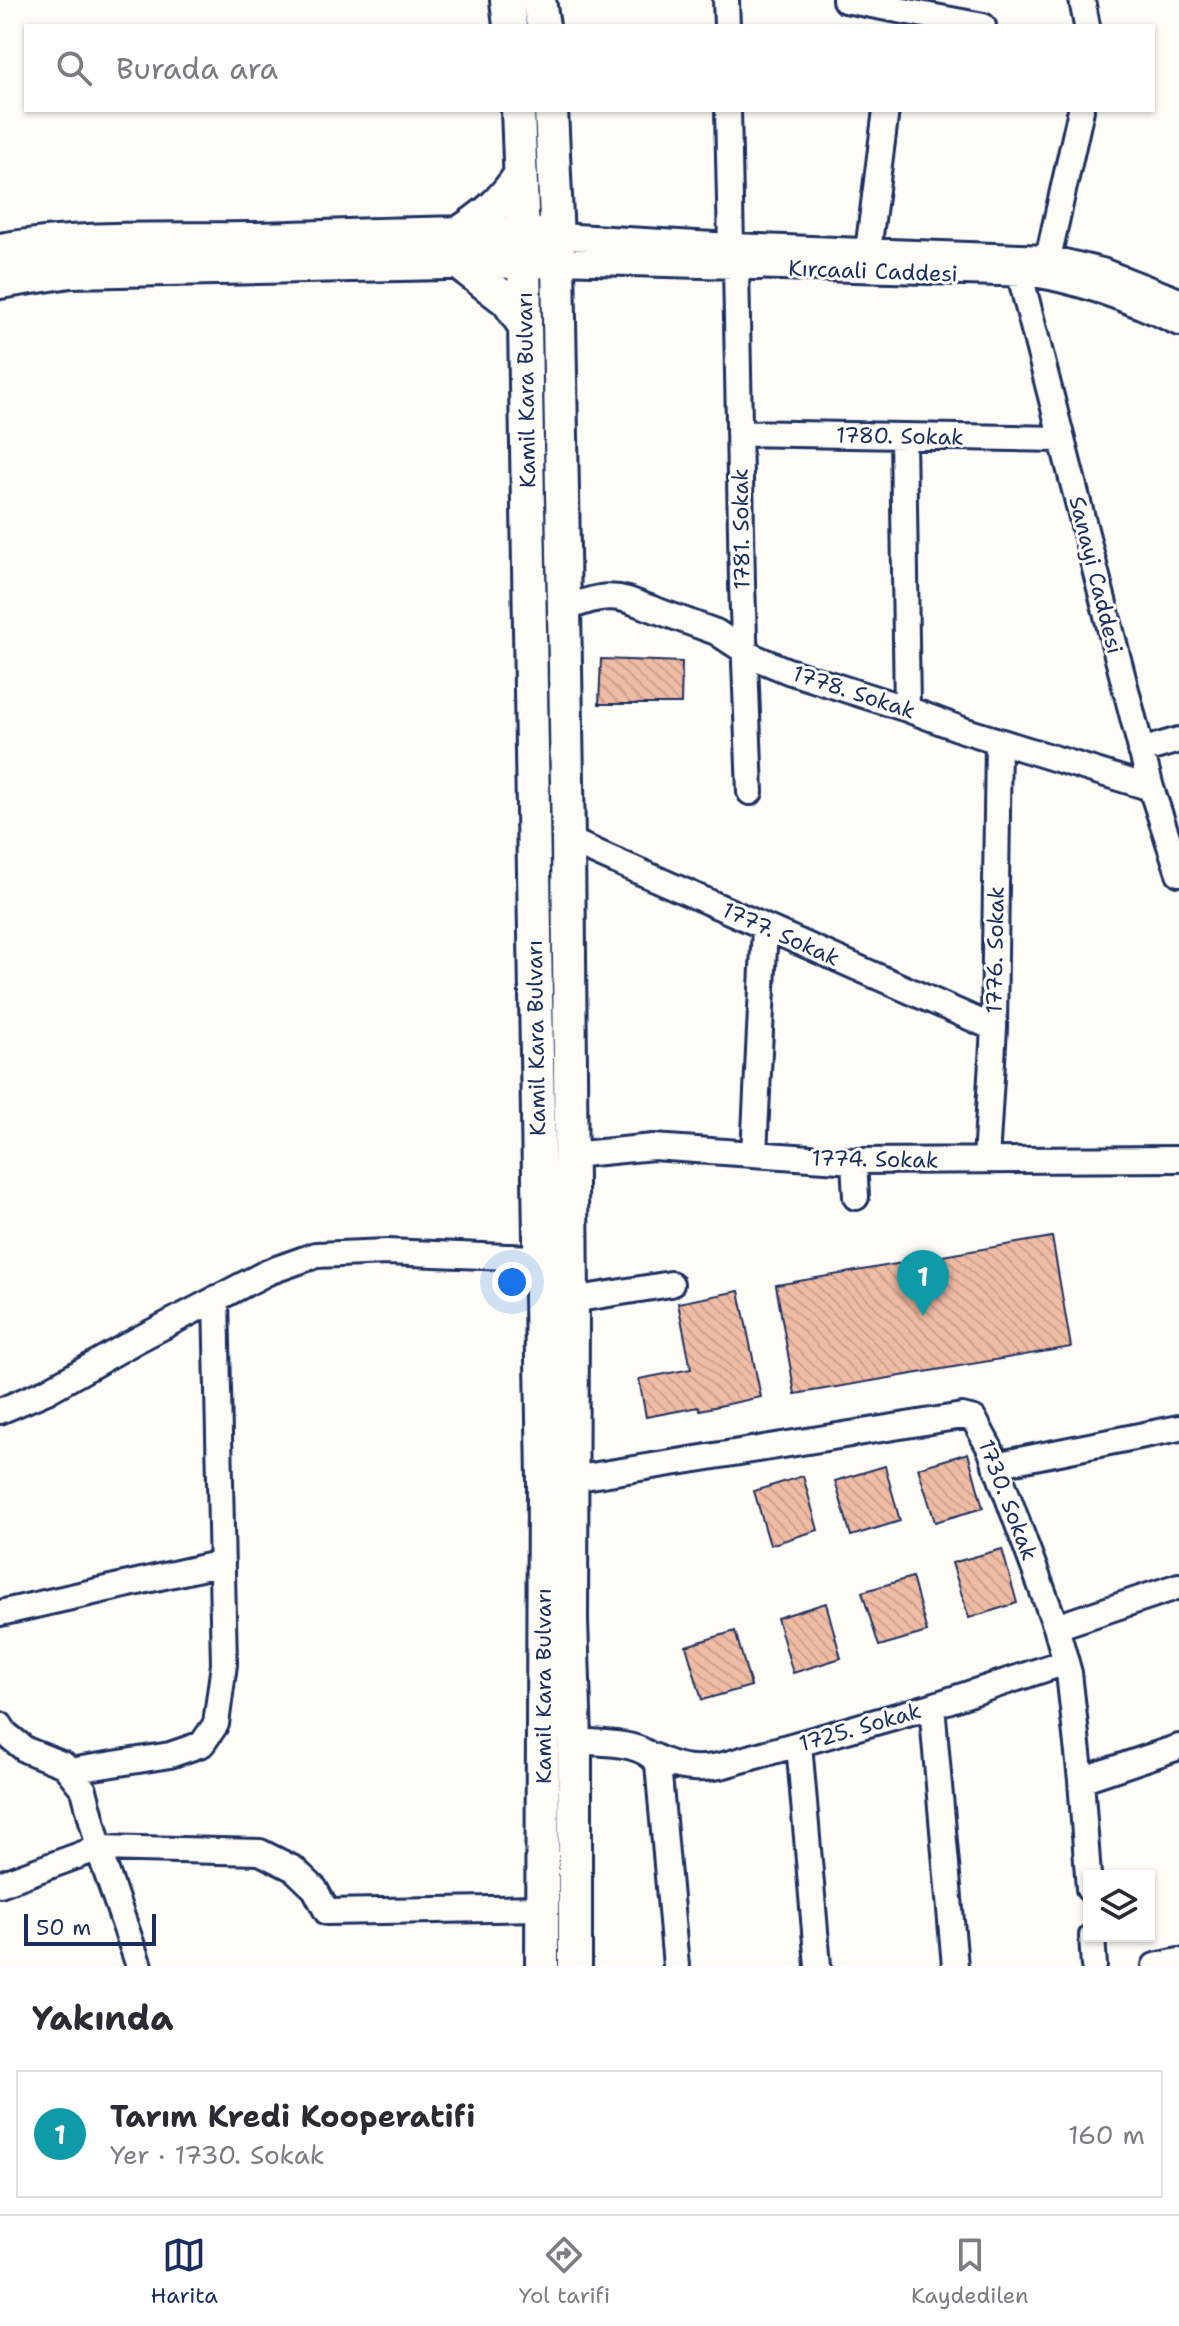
<!DOCTYPE html>
<html lang="tr">
<head>
<meta charset="utf-8">
<style>
	:root { --surface:#fff; --page:#f7f7f7; --text:#2b2b33; --muted:#7c7c81; --line:#e1e1e2; --accent:#1b2f5e }
	body { margin:0; font-family:"Shantell Sans",sans-serif; background:var(--page); color:var(--text) }
	.controls { position:absolute; right:24px; bottom:24px; display:grid; overflow:hidden; border-radius:0px; box-shadow:0 2px 6px #0004 }
	.controls button { width:72px; height:72px; display:grid; place-items:center; padding:0; border:0; border-bottom:2px solid var(--line); background:var(--surface); color:var(--text); font:40px sans-serif }
	.scale { position:absolute; left:24px; bottom:20px; width:132px; box-sizing:border-box; padding-left:8px; border:4px solid #1b2f5e; border-top:0; font-size:22px; line-height:28px; white-space:nowrap; color:#1b2f5e; -webkit-text-stroke:6px #fdfcf7; paint-order:stroke }
	.you { position:absolute; left:512px; top:1282px; width:28px; height:28px; margin:-20px; border:6px solid #fff; border-radius:50%; background:#1a73e8; box-shadow:0 0 0 12px #1a73e833 }
	.badge { display:grid; place-items:center; width:52px; height:52px; border-radius:50%; background:var(--accent); color:#fff; font-size:26px; font-weight:700 }
	.pin { position:absolute; translate:-50% -66px; filter:drop-shadow(0 2px 4px #0008) }
	.pin::after { content:''; position:absolute; top:42px; width:28px; height:24px; background:inherit; clip-path:polygon(0 0,100% 0,50% 100%) }
	.list { margin:0; padding:0; list-style:none }
	h2 { display:flex; justify-content:space-between; align-items:center; height:104px; margin:0; padding:0 32px; font-size:34px }
	h2 small { font-size:26px; font-weight:400; color:var(--muted) }
	.list li { display:grid; grid-template-columns:52px 1fr auto; gap:24px; align-items:center; box-sizing:border-box; height:128px; margin:0 16px 16px; padding:0 16px; border:2px solid var(--line); border-radius:0px }
	.list b { display:block; font-size:30px; white-space:nowrap }
	.list p { margin:0; font-size:26px; white-space:nowrap; color:var(--muted) }
	.list em { font-size:26px; font-style:normal; color:var(--muted) }
	.icon { flex:none; width:44px; height:44px; fill:none; stroke:currentColor; stroke-width:2; stroke-linecap:round; stroke-linejoin:round }
	.map { position:relative; flex:none; width:1179px; height:1966px; overflow:hidden }
	.search { position:absolute; background:var(--surface); box-shadow:0 2px 6px #0004; left:24px; right:24px; top:24px; height:88px; display:flex; align-items:center; gap:20px; box-sizing:border-box; padding:0 28px; border-radius:0px; color:var(--muted); font-size:30px }
	.sheet { height:248px; background:var(--surface) }
	nav { display:flex; justify-content:space-around; align-items:center; box-sizing:border-box; height:112px; border-top:2px solid var(--line); background:var(--surface); font-size:22px; color:var(--muted) }
	nav a { display:grid; justify-items:center; gap:4px }
	nav .on { color:var(--accent) }
	.map>svg:first-child { display:block }
	.green { fill:#c3d98f; stroke:#6f8476; stroke-width:2 }
	.building { fill:url(#building-back-hatch); stroke:#1b2f5e; stroke-width:2 }
	.lines { fill:none; stroke-linecap:round; stroke-linejoin:round }
	.minor-casing { stroke:#1b2f5e; stroke-width:30 }
	.major-casing { stroke:#1b2f5e; stroke-width:38 }
	.minor { stroke:#fdfcf7; stroke-width:24 }
	.major { stroke:#fdfcf7; stroke-width:32 }
	.labels { text-anchor:middle; dominant-baseline:central; stroke-width:6; stroke-linejoin:round; paint-order:stroke }
	.street-label { font-size:22px; fill:#1b2f5e; stroke:#fdfcf7 }
</style>
</head>
<body>
<div class="map">
<svg width="1179" height="1966" viewBox="0 0 1179 1966">
	<defs>
		<pattern id="building-back-hatch" width="6" height="6" patternUnits="userSpaceOnUse" patternTransform="scale(2)"><rect width="6" height="6" fill="#f1bca4"/><path d="M-1 5l2 2M0 0l6 6M5-1l2 2" fill="none" stroke="#cea290"/></pattern>
	</defs>
	<rect width="100%" height="100%" fill="#fdfcf7"/>
	<filter id="ink" filterUnits="userSpaceOnUse"><feTurbulence type="fractalNoise" baseFrequency=".0125" numOctaves="2"/><feDisplacementMap in="SourceGraphic" scale="16" xChannelSelector="R" yChannelSelector="G"/><feConvolveMatrix kernelMatrix="1 2 1 2 8 2 1 2 1" color-interpolation-filters="sRGB"/></filter>
	<g filter="url(#ink)">
		<path class="green" d="M 543,270 L 558,1077 L 553,1244 L 537,271 Z"/>
		<path class="building" d="M 601,659 L 682,662 L 681,704 L 599,704 Z
			M 1052,1237 L 1071,1347 L 795,1394 L 776,1285 Z
			M 739,1291 L 761,1397 L 700,1410 L 699,1407 L 646,1417 L 639,1379 L 691,1369 L 678,1303 Z
			M 968,1453 L 983,1508 L 935,1522 L 918,1468 Z
			M 885,1466 L 900,1521 L 851,1536 L 835,1481 Z
			M 803,1476 L 818,1530 L 770,1545 L 754,1491 Z
			M 1002,1549 L 1017,1603 L 969,1618 L 952,1563 Z
			M 912,1577 L 927,1632 L 879,1646 L 862,1592 Z
			M 826,1603 L 841,1658 L 793,1673 L 777,1618 Z
			M 735,1631 L 751,1686 L 702,1700 L 686,1646 Z"/>
		<g class="lines">
			<g class="minor-casing">
				<path id="minor" d="M 726,0 L 727,26
					M 845,0 L 983,26
					M 1082,0 L 1087,26
					M 728,110 L 731,246
					M 558,236 L 731,246 L 1048,258 L 1102,271 L 1179,301
					M 868,251 L 886,110
					M 1048,258 L 1081,110
					M 558,261 L 1033,274 C 1084,282 1133,301 1179,323
					M 736,266 L 742,584 L 750,792
					M 1020,275 L 1151,788 L 1179,873
					M 739,433 L 1061,439
					M 903,436 L 907,709
					M 564,609 C 586,601 604,593 628,600 L 716,632 L 754,657 L 788,671 L 907,709 L 963,730 L 1151,788
					M 1141,751 L 1179,740
					M 568,840 L 994,1028
					M 754,1154 L 765,927
					M 571,1155 L 653,1147 L 854,1161 L 1179,1159
					M 986,1160 L 994,1028 L 998,741
					M 854,1161 L 856,1197
					M 572,1300 L 671,1284
					M 0,1411 L 47,1391 L 137,1340 L 268,1272 L 316,1255 L 387,1252 L 557,1259
					M 995,1465 L 1179,1428
					M 572,1479 L 962,1416 L 974,1419 L 990,1449 L 1056,1627 L 1069,1673 L 1081,1780 L 1089,1889
					M 0,1613 L 222,1563
					M 1056,1627 L 1179,1586
					M 932,1706 L 955,1966
					M 0,1725 L 6,1734 L 26,1750 L 64,1765 L 84,1790 L 102,1859 L 139,1966
					M 575,1741 C 601,1744 643,1740 658,1764 L 676,1966
					M 799,1744 L 818,1966
					M 653,1756 C 678,1769 697,1771 724,1765 L 932,1706 L 1066,1662
					M 69,1771 L 170,1755 L 202,1744 L 216,1724 L 224,1664 L 216,1298
					M 1081,1780 L 1179,1747
					M 0,1884 L 99,1848 L 260,1852 L 294,1869 L 315,1889 L 327,1912 L 542,1908
					M 1092,1936 L 1094,1966
					M 1155,1966 L 1179,1961"/>
			</g>
			<g class="major-casing">
				<path id="major" d="M 507,0 L 510,26
					M 539,0 L 543,26
					M 518,110 L 524,262 L 544,1481 L 542,1966
					M 551,110 L 558,261 L 568,840 L 572,1300 L 571,1621 L 575,1741 L 575,1966
					M 458,234 C 487,214 501,204 521,174
					M 0,250 C 80,236 169,240 250,239 C 348,237 447,230 544,235
					M 460,264 L 508,301 L 524,325
					M 0,282 L 70,271 L 544,261"/>
			</g>
			<use href="#minor" class="minor"/>
			<use href="#major" class="major"/>
		</g>
	</g>
	<g class="labels">
		<g class="street-label">
			<text transform="translate(873 271) rotate(2)">Kırcaali Caddesi</text>
			<text transform="translate(526 390) rotate(-91)">Kamil Kara Bulvarı</text>
			<text transform="translate(900 436) rotate(1)">1780. Sokak</text>
			<text transform="translate(741 529) rotate(-91)">1781. Sokak</text>
			<text transform="translate(1096 575) rotate(76)">Sanayi Caddesi</text>
			<text transform="translate(854 692) rotate(18)">1778. Sokak</text>
			<text transform="translate(781 934) rotate(24)">1777. Sokak</text>
			<text transform="translate(995 950) rotate(-89)">1776. Sokak</text>
			<text transform="translate(536 1038) rotate(-91)">Kamil Kara Bulvarı</text>
			<text transform="translate(875 1159) rotate(1)">1774. Sokak</text>
			<text transform="translate(1008 1500) rotate(69)">1730. Sokak</text>
			<text transform="translate(543 1686) rotate(-90)">Kamil Kara Bulvarı</text>
			<text transform="translate(860 1727) rotate(-16)">1725. Sokak</text>
		</g>
	</g>
</svg>
<div class="controls">
<button><svg class="icon" aria-label="layers" viewBox="0 0 24 24"><path d="M12 4l9 5-9 5-9-5zM3 14l9 5 9-5"/></svg></button>
</div>
<div class="scale">50 m</div>
<div class="you"></div>
<div class="pin badge" style="left:923px;top:1316px;background:#0f9aa8">1</div>
<div class="search"><svg class="icon" aria-label="search" viewBox="0 0 24 24"><circle cx="10" cy="10" r="6"/><path d="M15 15l6 6"/></svg>Burada ara</div>
</div>
<section class="sheet">
<h2>Yakında<small></small></h2>
<ul class="list">
<li><span class="badge" style="background:#0f9aa8">1</span><div><b>Tarım Kredi Kooperatifi</b><p>Yer · 1730. Sokak</p></div><em>160 m</em></li>
</ul>
</section>
<nav>
<a class="on"><svg class="icon" aria-label="map" viewBox="0 0 24 24"><path d="M3 6l6-2 6 2 6-2v14l-6 2-6-2-6 2zM9 4v14M15 6v14"/></svg>Harita</a>
<a><svg class="icon" aria-label="directions" viewBox="0 0 24 24"><path d="M12 3l9 9-9 9-9-9zM9 14v-3h6M13 9l2 2-2 2"/></svg>Yol tarifi</a>
<a><svg class="icon" aria-label="saved" viewBox="0 0 24 24"><path d="M7 4h10v16l-5-4-5 4z"/></svg>Kaydedilen</a>
</nav>
</body>
</html>
